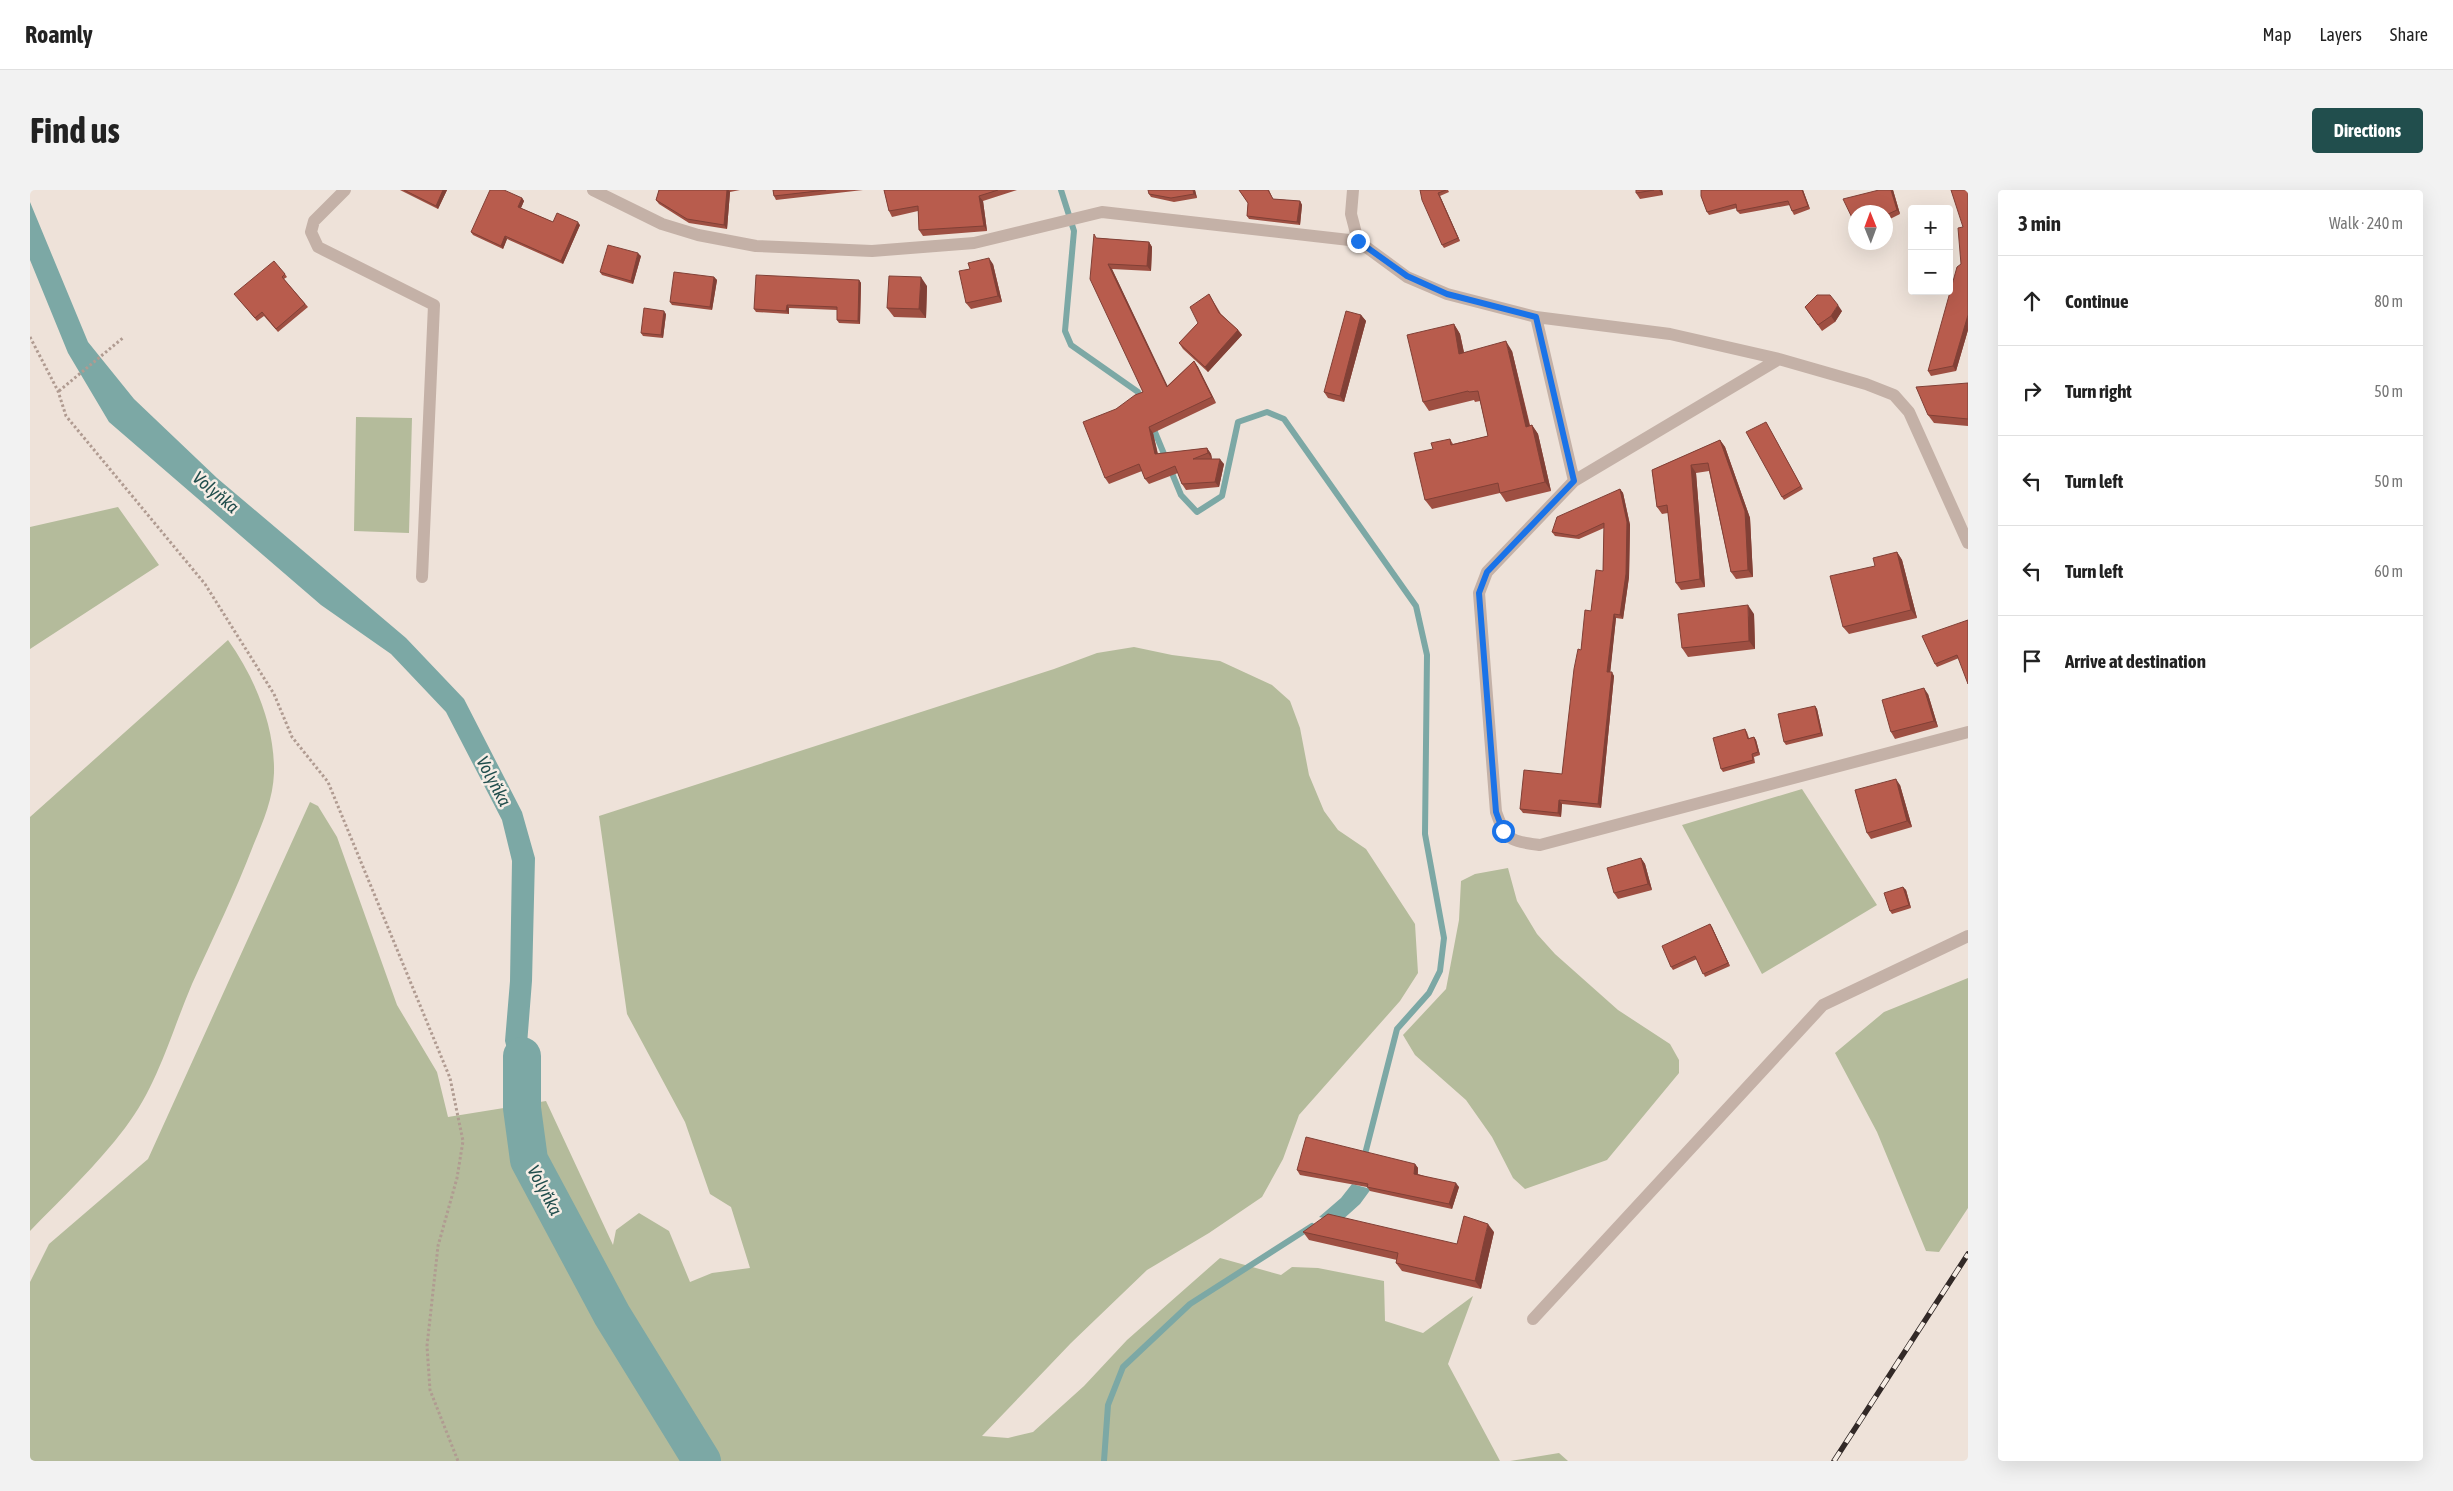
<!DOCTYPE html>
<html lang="en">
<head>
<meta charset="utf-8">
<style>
	:root { --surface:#fff; --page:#f2f2f2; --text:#222; --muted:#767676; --line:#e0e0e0; --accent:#214e4d }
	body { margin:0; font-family:"Asap Condensed",sans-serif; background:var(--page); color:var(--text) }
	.controls { position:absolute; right:15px; top:15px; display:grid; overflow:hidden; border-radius:5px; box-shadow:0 5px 20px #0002 }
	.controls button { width:45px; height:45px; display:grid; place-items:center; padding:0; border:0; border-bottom:1px solid var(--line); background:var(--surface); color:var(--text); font:25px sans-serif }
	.compass { position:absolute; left:1818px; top:15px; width:45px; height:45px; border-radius:50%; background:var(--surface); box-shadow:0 5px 20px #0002; rotate:359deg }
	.stop { position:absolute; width:15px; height:15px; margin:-11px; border:4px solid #1a73e8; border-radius:50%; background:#fff }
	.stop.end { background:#1a73e8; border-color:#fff; box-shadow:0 1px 5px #0008 }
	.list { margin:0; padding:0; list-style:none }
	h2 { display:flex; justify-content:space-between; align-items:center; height:65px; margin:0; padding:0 20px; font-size:21px }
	h2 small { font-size:16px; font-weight:400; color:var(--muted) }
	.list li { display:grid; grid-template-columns:32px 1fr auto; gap:15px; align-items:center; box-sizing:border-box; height:90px; padding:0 20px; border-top:1px solid var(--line) }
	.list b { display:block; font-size:19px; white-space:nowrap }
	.list em { font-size:16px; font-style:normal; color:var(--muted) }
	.icon { flex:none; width:28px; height:28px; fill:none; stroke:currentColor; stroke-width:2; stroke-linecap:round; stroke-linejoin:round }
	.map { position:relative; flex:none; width:1938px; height:1271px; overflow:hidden; border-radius:5px }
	header { display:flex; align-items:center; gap:30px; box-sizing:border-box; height:70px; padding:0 25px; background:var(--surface); border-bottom:1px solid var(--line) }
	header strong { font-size:24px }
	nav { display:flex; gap:28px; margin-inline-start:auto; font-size:18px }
	.intro { display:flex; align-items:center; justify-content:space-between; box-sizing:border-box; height:120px; padding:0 30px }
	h1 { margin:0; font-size:35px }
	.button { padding:12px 22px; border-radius:5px; background:var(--accent); color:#fff; font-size:18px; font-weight:700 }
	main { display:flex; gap:30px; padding:0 30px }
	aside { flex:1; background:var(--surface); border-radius:5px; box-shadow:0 5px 20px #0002 }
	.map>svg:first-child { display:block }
	.green { fill:#b4bb9b }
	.water { fill:#7ca8a5 }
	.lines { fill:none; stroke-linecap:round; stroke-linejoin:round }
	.stream { stroke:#7ca8a5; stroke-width:6 }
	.river { stroke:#7ca8a5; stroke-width:38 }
	.path { stroke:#b09b91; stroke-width:3; stroke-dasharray:2.5 2.5; stroke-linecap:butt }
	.minor { stroke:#c4b1a7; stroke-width:12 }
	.rail-casing { stroke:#322927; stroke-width:5.5 }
	.rail { stroke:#f6ede5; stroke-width:4; stroke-dasharray:11; stroke-linecap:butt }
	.wall { fill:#9e4f42 }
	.shaded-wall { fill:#814036 }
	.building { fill:#b85c4d; stroke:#814036 }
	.route { stroke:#1a73e8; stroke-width:6 }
	.labels { text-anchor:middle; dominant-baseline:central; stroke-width:5; stroke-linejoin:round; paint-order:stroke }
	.water-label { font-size:18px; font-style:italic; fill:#214e4d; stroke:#f6ede5 }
</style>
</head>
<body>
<header>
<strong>Roamly</strong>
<nav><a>Map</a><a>Layers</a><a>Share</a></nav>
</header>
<div class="intro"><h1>Find us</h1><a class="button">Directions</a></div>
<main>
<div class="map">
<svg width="1938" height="1271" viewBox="0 0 1938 1271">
	<rect width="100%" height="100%" fill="#eee2d9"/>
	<path class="green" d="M 326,227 L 382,228 L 379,343 L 324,341 Z
		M 88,317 L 129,375 L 0,459 L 0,337 Z
		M 198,450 C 225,488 245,536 244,583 C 243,609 233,632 223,656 C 205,703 183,748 162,794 C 141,843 128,895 95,938 C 67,975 32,1008 0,1041 L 0,627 Z
		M 1104,457 L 1142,465 L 1190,471 L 1242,495 L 1260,511 L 1270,538 L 1279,585 L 1294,621 L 1308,640 L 1336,659 L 1385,734 L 1388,783 L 1370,811 L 1269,925 L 1253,969 L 1232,1007 L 1179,1043 L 1117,1080 L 1041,1153 L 952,1246 L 978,1248 L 1003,1242 L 1054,1196 L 1097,1150 L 1190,1068 L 1251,1085 L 1262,1077 L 1288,1078 L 1354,1091 L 1355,1131 L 1393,1143 L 1443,1106 L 1418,1174 L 1470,1271 L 0,1271 L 0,1092 L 19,1054 L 118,969 L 280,612 L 288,616 L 307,647 L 367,815 L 407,882 L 418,927 L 516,911 L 583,1055 L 586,1040 L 609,1023 L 639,1041 L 660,1092 L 682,1083 L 720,1078 L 701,1017 L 680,1004 L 655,932 L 597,824 L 569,626 L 1024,479 L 1067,463 Z
		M 1772,599 L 1847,715 L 1732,784 L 1652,635 Z
		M 1478,678 L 1487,711 L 1507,744 L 1525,764 L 1588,820 L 1640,854 L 1649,870 L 1649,883 L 1577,970 L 1495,999 L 1483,988 L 1462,947 L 1436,910 L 1385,865 L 1373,845 L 1416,799 L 1429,730 L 1431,691 L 1445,684 Z
		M 1938,788 L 1938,1018 L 1909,1062 L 1896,1061 L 1847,942 L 1805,863 L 1854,822 Z
		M 1529,1263 L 1538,1271 L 1480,1271 Z"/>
	<path class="water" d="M 0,12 L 58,152 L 104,209 L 187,288 L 376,448 L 434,509 L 492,622 L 505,668 L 502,791 L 492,918 L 475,851 L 480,791 L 482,671 L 472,630 L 416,522 L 361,464 L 291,415 L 79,232 L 38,163 L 0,70 Z
		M 1322,994 L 1341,999 L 1330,1014 L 1310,1032 L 1289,1027 L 1311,1008 Z"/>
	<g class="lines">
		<path class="stream" d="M 1031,0 L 1044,41 L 1035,141 L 1041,155 L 1108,202 L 1112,210
			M 1122,235 L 1151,305 L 1167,322 L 1192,306 L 1208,232 L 1237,222 L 1254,229 L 1386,416 L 1397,465 L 1395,644 L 1414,748 L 1410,781 L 1399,803 L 1367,839 L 1334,968
			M 1074,1271 L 1078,1215 L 1093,1177 L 1160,1114 L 1282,1036"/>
		<path class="river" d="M 492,866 L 492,918 L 499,970 L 582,1125 L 672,1271"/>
		<path class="path" d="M 0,147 L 28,201 L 36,226 L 175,394 L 244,504 L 262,547 L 298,592 L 420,888 L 433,951 L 427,988 L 408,1056 L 397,1156 L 400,1200 L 428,1271
			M 29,201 L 94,147"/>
		<path class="minor" d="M 315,0 L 284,31 L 281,42 L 288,57 L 404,115 L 392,387
			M 563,0 L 632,34 L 668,45 L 726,56 L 842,61 L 944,53 L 1072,22 L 1328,51 L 1377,87 L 1417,104 L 1506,127 L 1640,144 L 1749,169 L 1836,194 L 1864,205 L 1879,222 L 1938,353
			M 1323,0 L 1321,24 L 1328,51
			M 1506,127 L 1544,291 L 1457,382 L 1449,403 L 1466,622 C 1476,651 1481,651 1510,655 L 1938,542
			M 1544,291 L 1749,169
			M 1503,1129 L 1793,815 L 1938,746"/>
		<g class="rail-casing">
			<path id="rail" d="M 1804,1271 L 1938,1064"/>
		</g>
		<use href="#rail" class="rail"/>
	</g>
	<path class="wall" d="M 370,0 L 417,0 L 408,19 Z
		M 629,0 L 710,0 L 700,2 L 697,39 L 659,33 L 629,14 L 626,10 Z
		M 743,0 L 833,0 L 746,10 L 744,6 Z
		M 854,0 L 987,0 L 953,11 L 957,41 L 893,46 L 889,40 L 888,21 L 862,27 L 859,21 Z
		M 1165,0 L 1167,8 L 1144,12 L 1121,7 L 1119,4 Z
		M 1209,0 L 1239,0 L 1243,9 L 1270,11 L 1272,15 L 1270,35 L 1219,29 L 1217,26 L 1218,13 Z
		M 1390,0 L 1418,0 L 1419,2 L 1410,6 L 1430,51 L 1414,58 L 1412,55 Z
		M 1606,0 L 1632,0 L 1633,5 L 1610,9 L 1606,3 Z
		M 1773,0 L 1780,19 L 1764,25 L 1762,21 L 1760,15 L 1710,24 L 1707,21 L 1707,18 L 1679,25 L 1677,22 L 1671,6 Z
		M 1849,0 L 1863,0 L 1870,24 L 1856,31 L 1856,22 Z
		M 1938,0 L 1938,140 L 1926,181 L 1901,186 L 1898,181 L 1931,74 Z
		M 492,8 L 494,11 L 491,18 L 523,32 L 550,35 L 533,74 L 477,49 L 473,59 L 443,45 L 441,42 Z
		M 1067,48 L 1119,52 L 1122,57 L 1121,81 L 1082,79 L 1137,196 L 1164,171 L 1168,177 L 1186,213 L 1123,243 L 1128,264 L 1177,258 L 1181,264 L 1182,269 L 1194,274 L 1189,297 L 1156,300 L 1152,294 L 1148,283 L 1119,294 L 1115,289 L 1112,281 L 1079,294 L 1075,288 L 1086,219 L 1113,202 Z
		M 611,66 L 603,94 L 572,85 L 570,82 Z
		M 963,74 L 972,112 L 941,119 L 936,113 Z
		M 255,84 L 257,87 L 254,89 L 278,117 L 248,142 L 234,126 L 227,131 L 207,107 Z
		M 684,87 L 687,90 L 682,120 L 642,115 L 640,112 Z
		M 829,90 L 831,93 L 830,134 L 809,133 L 807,130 L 807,120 L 759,118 L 759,124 L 726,122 L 724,119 Z
		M 897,96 L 896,128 L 864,127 L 857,118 Z
		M 1179,104 L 1191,124 L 1208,140 L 1212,145 L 1178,182 L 1153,159 L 1149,153 L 1168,133 Z
		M 1775,117 L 1812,121 L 1805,132 L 1792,141 Z
		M 636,124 L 633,148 L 613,146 L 611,143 Z
		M 1331,125 L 1336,131 L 1314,212 L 1298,208 L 1294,202 Z
		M 1424,134 L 1430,144 L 1434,162 L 1482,161 L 1500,235 L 1502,235 L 1508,244 L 1521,301 L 1476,312 L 1470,303 L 1402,319 L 1395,310 L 1403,259 L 1420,249 L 1423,254 L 1458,246 L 1450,211 L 1445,212 L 1444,210 L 1399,221 L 1393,212 Z
		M 1938,193 L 1938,236 L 1904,233 L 1898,225 Z
		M 1736,232 L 1773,299 L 1754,310 L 1752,307 Z
		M 1690,250 L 1695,257 L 1720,328 L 1723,387 L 1706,389 L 1701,382 L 1679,281 L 1666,283 L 1675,397 L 1651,400 L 1646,393 L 1638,323 L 1632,324 L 1627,317 L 1622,280 Z
		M 1590,299 L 1593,303 L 1600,335 L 1599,387 L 1593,429 L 1586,428 L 1580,482 L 1584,486 L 1571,618 L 1532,614 L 1531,627 L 1493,623 L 1490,619 L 1532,584 L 1551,460 L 1561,421 L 1573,381 L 1574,338 L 1549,349 L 1525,346 L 1522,342 Z
		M 1867,362 L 1872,370 L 1887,428 L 1819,444 L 1813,437 L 1845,376 Z
		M 1724,424 L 1725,459 L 1658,467 L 1652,458 Z
		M 1938,430 L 1929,468 L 1907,477 L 1905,474 Z
		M 1898,504 L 1908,537 L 1865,549 L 1861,542 Z
		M 1785,516 L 1787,519 L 1793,546 L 1756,555 L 1754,552 Z
		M 1715,539 L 1717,542 L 1719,548 L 1724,547 L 1726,550 L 1730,565 L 1724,567 L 1725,573 L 1693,582 L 1691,579 Z
		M 1870,595 L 1882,637 L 1841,649 L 1837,643 Z
		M 1611,668 L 1615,674 L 1622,700 L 1588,709 L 1584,703 Z
		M 1873,697 L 1876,700 L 1881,718 L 1862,724 L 1860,721 Z
		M 1680,734 L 1682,737 L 1700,776 L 1675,787 L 1667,769 L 1643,780 L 1641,777 Z
		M 1385,974 L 1388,978 L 1388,984 L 1429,997 L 1422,1019 L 1340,1001 L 1337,997 L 1270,985 L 1267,980 Z
		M 1273,1042 L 1427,1054 L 1464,1042 L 1451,1099 L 1372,1081 L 1366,1073 L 1367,1070 L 1279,1050 Z"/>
	<path class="shaded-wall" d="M 413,0 L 417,0 L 408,19 L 406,16 Z
		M 697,0 L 699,0 L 700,2 L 697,39 L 694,35 Z
		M 1163,0 L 1165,0 L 1167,8 L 1164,4 Z
		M 1629,0 L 1632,0 L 1633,5 Z
		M 1772,0 L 1773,0 L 1780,19 L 1778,16 Z
		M 1861,0 L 1863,0 L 1870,24 L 1867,20 Z
		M 1408,3 L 1410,6 L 1430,51 L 1428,48 Z
		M 949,6 L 953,11 L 957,41 L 954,36 Z
		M 492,8 L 494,11 L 490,20 L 488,17 Z
		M 1270,11 L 1272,15 L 1270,35 L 1267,32 Z
		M 548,32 L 550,35 L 533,74 L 531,71 Z
		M 475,46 L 477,49 L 473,59 L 471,56 Z
		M 1119,52 L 1122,57 L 1121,81 L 1117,76 Z
		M 608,63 L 611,66 L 603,94 L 601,91 Z
		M 959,68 L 963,74 L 972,112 L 968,106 Z
		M 1078,74 L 1082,79 L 1141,203 L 1137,197 Z
		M 684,87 L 687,90 L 682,120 L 680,117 Z
		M 891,87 L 897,96 L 896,128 L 889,119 Z
		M 829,90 L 831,93 L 830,134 L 828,131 Z
		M 757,115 L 759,118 L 759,124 L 756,121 Z
		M 1808,115 L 1812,121 L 1805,132 L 1801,126 Z
		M 634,121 L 636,124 L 633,148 L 631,145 Z
		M 1331,125 L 1336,131 L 1314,212 L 1310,206 Z
		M 1938,125 L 1938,140 L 1926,181 L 1923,176 Z
		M 1424,134 L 1430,144 L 1436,173 L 1429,164 Z
		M 1208,140 L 1212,145 L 1178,182 L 1175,177 Z
		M 1476,151 L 1482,161 L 1502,246 L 1496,237 Z
		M 1164,171 L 1168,177 L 1186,213 L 1182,207 Z
		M 1502,235 L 1508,244 L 1521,301 L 1515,292 Z
		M 1119,237 L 1123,243 L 1129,270 L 1125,264 Z
		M 1690,250 L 1695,257 L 1720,328 L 1723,387 L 1718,380 Z
		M 1177,258 L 1181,264 L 1182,269 L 1178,263 Z
		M 1190,269 L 1194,274 L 1189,297 L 1185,292 Z
		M 1661,275 L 1666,283 L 1675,397 L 1670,389 Z
		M 1590,299 L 1593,303 L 1600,335 L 1599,387 L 1593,429 L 1590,425 Z
		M 1867,362 L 1872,370 L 1887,428 L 1881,420 Z
		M 1718,415 L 1724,424 L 1725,459 L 1719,451 Z
		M 1584,424 L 1586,428 L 1580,485 L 1577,482 Z
		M 1582,482 L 1584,486 L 1571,618 L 1568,614 Z
		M 1894,498 L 1898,504 L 1908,537 L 1904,531 Z
		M 1785,516 L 1787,519 L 1793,546 L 1791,543 Z
		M 1724,547 L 1726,550 L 1730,565 L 1728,562 Z
		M 1866,589 L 1870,595 L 1882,637 L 1877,631 Z
		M 1529,610 L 1532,614 L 1531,627 L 1528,623 Z
		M 1611,668 L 1615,674 L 1622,700 L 1618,694 Z
		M 1873,697 L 1876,700 L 1881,718 L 1879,715 Z
		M 1680,734 L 1682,737 L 1700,776 L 1698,773 Z
		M 1385,974 L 1388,978 L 1387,988 L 1384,984 Z
		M 1426,993 L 1429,997 L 1422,1019 L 1419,1014 Z
		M 1458,1034 L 1464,1042 L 1451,1099 L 1445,1091 Z"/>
	<path class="building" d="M 374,0 L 413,0 L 406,16 Z
		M 460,0 L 474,0 L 492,8 L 488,17 L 523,32 L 527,23 L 548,32 L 531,71 L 475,46 L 471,56 L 441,42 Z
		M 629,0 L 697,0 L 694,35 L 657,29 L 626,10 Z
		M 743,0 L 796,0 L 744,6 Z
		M 854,0 L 968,0 L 949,6 L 954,36 L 889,40 L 888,16 L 859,21 Z
		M 1118,0 L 1163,0 L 1164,4 L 1141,8 L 1119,4 Z
		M 1209,0 L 1238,0 L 1243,9 L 1270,11 L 1267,32 L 1217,26 L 1218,13 Z
		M 1390,0 L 1416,0 L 1408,3 L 1428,48 L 1412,55 L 1392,10 Z
		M 1606,0 L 1624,0 L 1606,3 Z
		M 1671,0 L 1772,0 L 1778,16 L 1762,21 L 1758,11 L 1707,21 L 1706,14 L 1677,22 L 1671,6 Z
		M 1849,0 L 1861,0 L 1867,20 L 1856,25 L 1856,22 L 1826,22 L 1826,36 L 1813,9 Z
		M 1921,0 L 1938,0 L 1938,125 L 1923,176 L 1898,181 L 1927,77 L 1931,74 L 1928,38 L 1933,37 Z
		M 1064,44 L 1066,48 L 1119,52 L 1117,76 L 1078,74 L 1137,197 L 1164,171 L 1182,207 L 1119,237 L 1125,264 L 1177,258 L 1178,263 L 1163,269 L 1190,269 L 1185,292 L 1152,294 L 1145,276 L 1115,289 L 1109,274 L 1075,288 L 1053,232 L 1086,219 L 1105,205 L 1113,202 L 1060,89 Z
		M 578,55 L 608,63 L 601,91 L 570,82 Z
		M 959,68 L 968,106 L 936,113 L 929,81 L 940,79 L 938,73 Z
		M 244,71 L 255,84 L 252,87 L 275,114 L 246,139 L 232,122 L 225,128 L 204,104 Z
		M 644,82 L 684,87 L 680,117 L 640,112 Z
		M 726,85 L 829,90 L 828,131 L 807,130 L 807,117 L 757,115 L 756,121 L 724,119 Z
		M 859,86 L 891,87 L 889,119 L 857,118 Z
		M 1179,104 L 1189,123 L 1208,140 L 1175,177 L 1149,153 L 1168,133 L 1160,117 Z
		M 1787,105 L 1800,105 L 1808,115 L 1801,126 L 1788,135 L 1775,117 Z
		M 614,118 L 634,121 L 631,145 L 611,143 Z
		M 1316,121 L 1331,125 L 1310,206 L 1294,202 Z
		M 1424,134 L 1429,164 L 1476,151 L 1496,237 L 1502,235 L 1515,292 L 1470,303 L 1468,293 L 1395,310 L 1384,263 L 1403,259 L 1401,253 L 1420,249 L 1421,255 L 1458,246 L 1448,201 L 1439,202 L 1438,201 L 1393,212 L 1377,145 Z
		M 1938,193 L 1938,229 L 1898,225 L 1886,197 Z
		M 1736,232 L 1771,296 L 1752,307 L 1716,242 Z
		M 1690,250 L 1715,321 L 1718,380 L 1701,382 L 1678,273 L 1661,275 L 1670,389 L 1646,393 L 1637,315 L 1627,317 L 1622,280 Z
		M 1590,299 L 1597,332 L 1596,384 L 1590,425 L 1584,424 L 1577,482 L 1582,482 L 1568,614 L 1529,610 L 1528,623 L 1490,619 L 1494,580 L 1532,584 L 1544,479 L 1548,459 L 1551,460 L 1555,420 L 1561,421 L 1566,380 L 1573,381 L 1574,333 L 1546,346 L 1522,342 L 1527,327 Z
		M 1867,362 L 1881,420 L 1813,437 L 1800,386 L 1845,376 L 1843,368 Z
		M 1718,415 L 1719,451 L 1652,458 L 1648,424 Z
		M 1938,430 L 1938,494 L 1927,465 L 1905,474 L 1892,446 Z
		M 1894,498 L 1904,531 L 1861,542 L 1852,510 Z
		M 1785,516 L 1791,543 L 1754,552 L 1748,524 Z
		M 1715,539 L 1718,549 L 1724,547 L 1728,562 L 1722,564 L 1723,570 L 1691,579 L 1683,548 Z
		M 1866,589 L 1877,631 L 1837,643 L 1825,600 Z
		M 1611,668 L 1618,694 L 1584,703 L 1577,678 Z
		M 1873,697 L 1879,715 L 1860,721 L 1854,703 Z
		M 1680,734 L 1698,773 L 1673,784 L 1665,766 L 1641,777 L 1632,756 Z
		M 1276,947 L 1385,974 L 1384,984 L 1426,993 L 1419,1014 L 1337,997 L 1338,994 L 1267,980 Z
		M 1298,1024 L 1427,1054 L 1434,1026 L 1458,1034 L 1445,1091 L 1366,1073 L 1368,1063 L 1273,1042 Z"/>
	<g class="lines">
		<path class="route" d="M 1328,51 L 1377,86 L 1417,104 L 1506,127 L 1544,291 L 1457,382 L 1449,403 L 1466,622 L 1473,641"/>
	</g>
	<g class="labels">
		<g class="water-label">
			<text transform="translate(186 302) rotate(40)">Volyňka</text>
			<text transform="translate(464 591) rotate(62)">Volyňka</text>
			<text transform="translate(515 1000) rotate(62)">Volyňka</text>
		</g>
	</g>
</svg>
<div class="controls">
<button>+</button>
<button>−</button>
</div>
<svg class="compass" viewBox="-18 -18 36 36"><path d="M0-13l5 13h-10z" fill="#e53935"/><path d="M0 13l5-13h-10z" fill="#767676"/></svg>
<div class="stop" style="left:1473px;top:641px"></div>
<div class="stop end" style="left:1328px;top:51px"></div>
</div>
<aside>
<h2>3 min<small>Walk · 240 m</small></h2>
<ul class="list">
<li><svg class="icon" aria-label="ahead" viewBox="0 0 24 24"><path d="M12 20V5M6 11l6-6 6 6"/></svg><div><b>Continue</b></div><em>80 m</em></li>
<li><svg class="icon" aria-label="right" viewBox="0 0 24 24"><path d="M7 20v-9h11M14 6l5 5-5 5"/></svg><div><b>Turn right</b></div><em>50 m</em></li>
<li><svg class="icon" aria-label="left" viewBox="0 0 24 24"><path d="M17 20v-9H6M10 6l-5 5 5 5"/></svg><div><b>Turn left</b></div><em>50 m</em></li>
<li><svg class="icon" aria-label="left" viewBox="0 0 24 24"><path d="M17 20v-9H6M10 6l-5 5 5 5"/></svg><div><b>Turn left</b></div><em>60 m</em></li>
<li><svg class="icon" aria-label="arrive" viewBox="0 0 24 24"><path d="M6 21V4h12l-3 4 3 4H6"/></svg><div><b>Arrive at destination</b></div></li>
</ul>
</aside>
</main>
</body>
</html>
